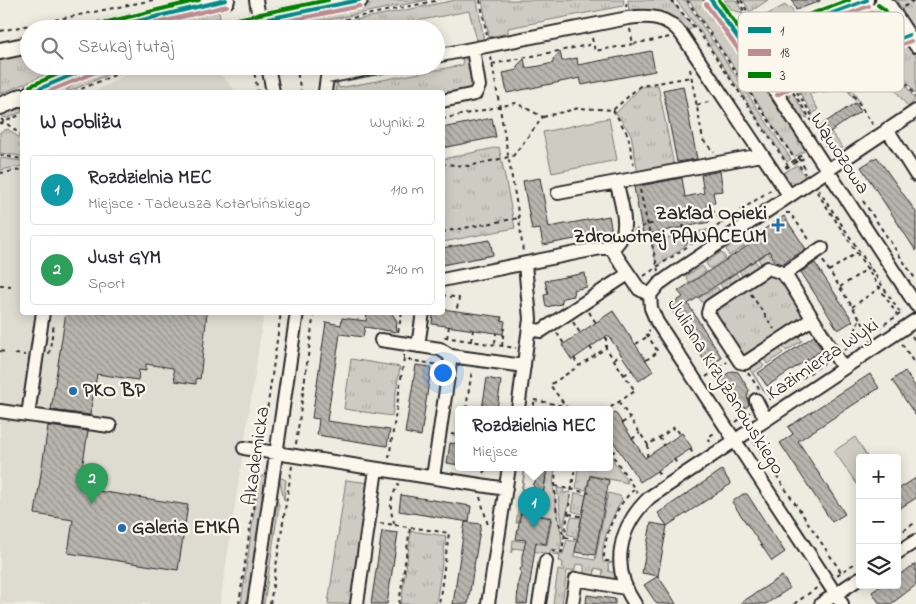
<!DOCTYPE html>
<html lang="pl">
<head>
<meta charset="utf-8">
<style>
	:root { --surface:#fff; --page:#f7f7f7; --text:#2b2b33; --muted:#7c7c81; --line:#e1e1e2; --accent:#1f6fb2 }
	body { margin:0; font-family:"Indie Flower",sans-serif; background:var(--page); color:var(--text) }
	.controls { position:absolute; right:15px; bottom:15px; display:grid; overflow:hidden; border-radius:5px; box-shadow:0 2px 12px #0003 }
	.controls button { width:45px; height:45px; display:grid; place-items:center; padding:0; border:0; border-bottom:1px solid var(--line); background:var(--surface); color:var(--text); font:25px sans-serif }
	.you { position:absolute; left:442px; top:372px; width:18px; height:18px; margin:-12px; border:4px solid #fff; border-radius:50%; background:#1a73e8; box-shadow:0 0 0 8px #1a73e833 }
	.badge { display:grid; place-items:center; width:32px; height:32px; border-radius:50%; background:var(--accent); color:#fff; font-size:16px; font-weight:700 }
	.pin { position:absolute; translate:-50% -41px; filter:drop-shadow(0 1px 2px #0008) }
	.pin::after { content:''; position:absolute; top:26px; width:18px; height:15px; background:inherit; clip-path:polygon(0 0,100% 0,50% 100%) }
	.popup { position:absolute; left:455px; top:406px; width:158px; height:65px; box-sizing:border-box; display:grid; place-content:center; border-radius:5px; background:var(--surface); filter:drop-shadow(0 1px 4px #0005); font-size:16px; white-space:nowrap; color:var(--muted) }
	.popup b { font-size:19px; color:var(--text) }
	.popup::after { content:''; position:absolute; left:50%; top:100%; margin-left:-10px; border:10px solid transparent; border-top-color:var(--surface) }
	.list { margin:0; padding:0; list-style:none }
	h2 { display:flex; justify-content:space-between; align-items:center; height:65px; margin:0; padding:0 20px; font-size:21px }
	h2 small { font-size:16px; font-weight:400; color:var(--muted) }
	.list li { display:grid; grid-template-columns:32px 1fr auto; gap:15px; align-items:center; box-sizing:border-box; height:70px; margin:0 10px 10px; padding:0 10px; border:1px solid var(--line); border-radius:5px }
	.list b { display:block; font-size:19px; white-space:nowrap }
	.list p { margin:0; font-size:16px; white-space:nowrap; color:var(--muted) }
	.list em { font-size:16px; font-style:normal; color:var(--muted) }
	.icon { flex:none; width:28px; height:28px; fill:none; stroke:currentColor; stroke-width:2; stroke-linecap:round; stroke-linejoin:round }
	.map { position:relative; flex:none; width:916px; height:604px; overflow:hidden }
	.search { position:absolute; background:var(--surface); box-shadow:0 2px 12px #0003; left:20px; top:20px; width:425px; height:55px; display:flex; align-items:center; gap:12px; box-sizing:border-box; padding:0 18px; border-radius:28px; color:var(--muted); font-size:19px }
	.panel { position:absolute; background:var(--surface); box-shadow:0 2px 12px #0003; left:20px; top:90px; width:425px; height:225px; border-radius:5px }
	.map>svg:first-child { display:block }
	.built { fill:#dedbd1 }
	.grass { fill:url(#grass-tufts); stroke:#7c7b76 }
	.pitch { fill:#cecbc2; stroke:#7c7b76 }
	.building { fill:url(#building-back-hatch); stroke:#2b2b2b }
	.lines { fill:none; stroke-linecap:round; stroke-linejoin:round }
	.minor-casing { stroke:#2b2b2b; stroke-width:16 }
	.major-casing { stroke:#2b2b2b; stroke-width:20 }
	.path { stroke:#2b2b2b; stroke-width:2; stroke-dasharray:4 4; stroke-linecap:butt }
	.minor { stroke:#fbf7ec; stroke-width:12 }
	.major { stroke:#fbf7ec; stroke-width:16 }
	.bus-1-casing { stroke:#fbf7ec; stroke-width:8 }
	.bus-2-casing { stroke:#fbf7ec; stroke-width:8 }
	.bus-3-casing { stroke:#fbf7ec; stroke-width:8 }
	.bus-1 { stroke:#008b8b; stroke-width:4 }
	.bus-2 { stroke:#bf8c94; stroke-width:4 }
	.bus-3 { stroke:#008000; stroke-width:4 }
	.poi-dot { fill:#1f6fb2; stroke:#fbf7ec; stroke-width:2 }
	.labels { text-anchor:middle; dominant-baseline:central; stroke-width:4.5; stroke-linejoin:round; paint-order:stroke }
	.street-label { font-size:20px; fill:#2b2b2b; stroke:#fbf7ec }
	.poi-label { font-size:20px; font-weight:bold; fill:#2b2b2b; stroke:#fbf7ec; text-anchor:start }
	.key { fill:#fbf7ec; stroke:#bdbab2; stroke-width:1 }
	.key-label { font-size:14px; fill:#2b2b2b }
</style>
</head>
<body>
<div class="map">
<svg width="916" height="604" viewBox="0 0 916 604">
	<defs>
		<pattern id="grass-tufts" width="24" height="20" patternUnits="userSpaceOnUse" patternTransform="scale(1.25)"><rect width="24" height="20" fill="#cecbc2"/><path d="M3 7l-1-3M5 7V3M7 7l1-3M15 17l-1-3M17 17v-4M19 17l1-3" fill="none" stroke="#b1aea7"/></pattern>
		<pattern id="building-back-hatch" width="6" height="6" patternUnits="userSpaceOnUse" patternTransform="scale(1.25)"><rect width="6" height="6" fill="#b8b5ae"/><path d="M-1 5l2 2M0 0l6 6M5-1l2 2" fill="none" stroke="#96938e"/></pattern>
	</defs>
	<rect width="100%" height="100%" fill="#eeebe0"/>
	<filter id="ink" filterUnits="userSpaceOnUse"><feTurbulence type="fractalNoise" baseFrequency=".02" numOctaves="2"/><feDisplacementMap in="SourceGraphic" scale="10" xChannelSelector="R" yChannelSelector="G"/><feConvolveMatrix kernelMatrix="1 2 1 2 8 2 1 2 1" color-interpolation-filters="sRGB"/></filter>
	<g filter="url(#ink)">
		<path class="built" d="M 141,66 L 213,66 L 236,92 L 94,92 Z
			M 22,133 L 22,312 L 264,313 L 220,604 L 0,604 L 0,145 Z"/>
		<path class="grass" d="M 387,0 L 427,0 L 298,26 L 293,23 L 292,19 Z
			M 456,0 L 477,0 L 484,41 L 477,40 L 469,11 L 374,29 L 310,29 Z
			M 482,0 L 624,0 L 623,6 L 508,28 L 508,33 L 489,37 Z
			M 628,0 L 670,0 L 693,27 L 686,32 C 665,15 657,6 629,13 Z
			M 676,0 L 685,0 L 791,159 L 787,162 L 698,28 Z
			M 689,0 L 703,0 L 806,150 L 794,157 Z
			M 724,0 L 736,0 L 743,13 L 732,10 Z
			M 743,0 L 768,0 L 750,12 Z
			M 896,0 L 916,0 L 916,36 L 901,12 L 903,10 Z
			M 785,5 L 788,8 L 791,7 L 794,15 L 779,20 L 761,33 L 755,21 Z
			M 880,10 L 884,13 L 883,18 L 847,31 L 843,29 L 843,23 L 855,17 L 856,20 L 867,15 L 869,12 Z
			M 219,12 L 220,18 L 166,29 L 138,29 Z
			M 884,21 L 887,21 L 887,28 L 877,35 L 873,25 Z
			M 838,27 L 838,35 L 804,48 L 798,48 L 803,37 L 824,29 L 825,31 Z
			M 858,30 L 861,38 L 848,43 L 847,35 Z
			M 835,39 L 838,49 L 831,52 L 829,50 L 812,59 L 804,57 L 801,54 L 804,51 Z
			M 898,45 L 907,47 L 916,56 L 916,95 L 897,66 L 893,46 Z
			M 765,50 L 781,76 C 770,74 761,61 765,50 Z
			M 29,51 L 29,66 L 66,66 L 0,94 L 0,57 Z
			M 462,57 L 470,62 L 473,87 L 469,91 L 443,97 L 442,92 L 335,92 L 337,81 L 339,88 L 463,65 Z
			M 109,66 L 128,66 L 70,91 L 66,90 L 92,73 Z
			M 865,66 L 867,69 L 844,77 L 861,104 L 859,106 L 846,88 L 809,94 L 818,109 L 813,114 L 799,92 L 817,85 L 819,88 L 840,81 L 839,77 Z
			M 905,84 L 915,100 L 908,107 L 895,90 Z
			M 658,85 L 674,166 L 638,174 L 631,134 L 616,113 L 641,87 Z
			M 790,89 L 808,118 L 799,116 L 789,101 Z
			M 22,106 L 22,112 L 7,118 L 3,117 L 2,112 Z
			M 824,123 L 843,148 L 836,149 L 821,126 Z
			M 8,129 L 22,140 L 22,156 L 0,153 L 0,132 Z
			M 499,147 L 515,228 L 443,242 L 443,159 Z
			M 0,158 L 22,161 L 22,166 L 0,170 Z
			M 797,165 L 807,179 L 800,182 L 788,182 L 782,174 Z
			M 711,229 L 689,243 L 687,234 Z
			M 684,235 L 685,246 L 657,266 L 651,241 Z
			M 740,240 L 745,246 L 729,256 L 726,249 Z
			M 721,252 L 726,258 L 710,269 L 706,263 Z
			M 768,252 L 778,268 L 763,266 L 758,259 Z
			M 755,261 L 760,268 L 744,278 L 739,271 Z
			M 702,266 L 706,271 L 689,283 L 686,276 Z
			M 769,272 L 783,278 L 809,318 L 746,359 L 713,312 L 714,308 Z
			M 736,273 L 741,281 L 725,292 L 720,284 Z
			M 717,287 L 721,294 L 704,305 L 699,298 Z
			M 797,334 L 802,341 L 786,351 L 781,344 Z
			M 778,346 L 783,353 L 767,364 L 763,357 Z
			M 351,359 L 400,367 L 392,416 L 344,409 Z
			M 758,359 L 764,366 L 753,373 L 767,396 L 749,368 L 749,365 Z
			M 609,454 L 628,483 L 590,475 L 586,490 L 576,488 L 578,467 L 609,467 Z
			M 525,467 L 521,503 L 541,507 L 548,467 L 555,467 L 553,486 L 562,540 L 560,550 L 551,549 L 550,554 L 514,548 L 512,553 L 513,540 L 547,545 L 552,517 L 520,512 L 518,523 L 516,523 Z
			M 268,474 L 249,604 L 241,604 L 259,478 Z
			M 279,477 L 286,480 L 284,500 Z
			M 346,480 L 370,483 L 353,604 L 328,604 Z
			M 557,488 L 564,489 L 563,493 L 571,492 L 563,530 Z
			M 575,493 L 586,495 L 582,514 L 572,511 Z
			M 608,493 L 620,496 L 622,499 C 612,519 600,540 603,562 L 616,562 L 608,564 L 609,572 L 616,572 L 616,577 L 612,580 L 602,578 L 603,570 L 595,568 L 594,577 L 584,572 L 584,565 L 576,564 L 575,570 L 567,571 L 562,604 L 553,604 L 558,570 L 562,571 L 563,562 L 559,561 L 560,555 L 553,554 L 553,552 L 563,554 L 567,540 L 577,542 L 574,556 L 595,560 Z
			M 277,500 L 279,505 L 264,604 L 260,604 Z
			M 571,517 L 581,518 L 577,537 L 567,534 Z
			M 411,531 L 446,536 L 436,604 L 401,604 Z"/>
		<path class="pitch" d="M 609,118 L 617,160 L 552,173 L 543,132 Z
			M 855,437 L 868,458 L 860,458 L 859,487 L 834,451 Z"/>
		<path class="building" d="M 792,0 L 820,0 L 820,1 L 796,10 Z
			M 651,51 L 655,71 L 582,85 L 580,78 L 507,93 L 503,73 L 517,70 L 517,66 L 524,59 L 526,68 L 540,66 L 553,63 L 553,60 L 560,52 L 562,61 L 577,58 L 578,65 Z
			M 683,86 L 697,159 L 677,162 L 663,90 Z
			M 855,103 L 861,111 L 830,132 L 824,123 Z
			M 492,118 L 496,137 L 442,148 L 442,128 Z
			M 877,157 L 916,212 L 916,251 L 861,167 Z
			M 720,171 L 723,191 L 713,192 L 715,203 L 706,204 L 710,222 L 643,235 L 634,187 L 682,178 L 685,197 L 704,193 L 701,175 Z
			M 540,178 L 549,227 L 609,216 L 612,232 L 543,245 L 540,229 L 532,230 L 523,181 Z
			M 784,216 L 806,249 L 782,264 L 776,262 L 769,251 L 688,304 L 722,358 L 708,366 L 669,306 L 683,297 L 678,291 L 760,238 L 757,234 Z
			M 490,240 L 493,255 L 442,265 L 442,248 Z
			M 815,263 L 853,321 L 838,330 L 801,272 Z
			M 585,273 L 587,287 L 573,290 L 574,296 L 563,298 L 561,304 L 546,307 L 544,295 L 548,294 L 545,281 Z
			M 442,309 L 502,317 L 501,320 L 505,321 L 503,334 L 432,324 L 433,312 L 442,312 Z
			M 613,311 L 653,371 L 639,381 L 608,335 L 572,360 L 562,345 Z
			M 66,312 L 207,312 L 200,379 L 196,378 L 196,384 L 175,381 L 173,368 L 146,364 L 146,371 L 139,370 L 138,380 L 97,374 L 90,415 L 51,410 Z
			M 367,312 L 391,312 L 397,321 L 396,332 L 365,327 L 363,337 L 340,334 L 327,421 L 390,430 L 387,446 L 317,435 L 319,419 L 312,418 L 326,322 L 341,325 L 342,318 L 366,321 Z
			M 814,336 L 822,350 L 767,386 L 758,373 Z
			M 416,365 L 431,367 L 421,436 L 405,433 Z
			M 732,371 L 738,372 L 749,390 L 747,397 L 749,405 L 744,409 L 739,402 L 732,401 L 720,383 L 722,377 Z
			M 905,371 L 916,388 L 916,416 L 892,380 Z
			M 870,374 L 879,388 L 798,441 L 845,514 L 832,522 L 780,443 L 793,434 L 788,427 Z
			M 487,378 L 501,381 L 497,409 L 482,409 Z
			M 615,412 L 645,458 L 682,433 L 692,448 L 640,482 L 609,435 L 609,416 Z
			M 48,426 L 88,431 L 79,488 L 188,505 L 178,570 L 68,553 L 73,520 L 35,514 Z
			M 450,443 L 459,444 L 459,465 L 447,463 Z
			M 537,467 L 547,467 L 540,516 L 551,518 L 546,544 L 536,542 L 527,604 L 517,604 L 518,583 L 521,572 L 520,569 L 522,567 L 522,556 L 526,540 L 516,539 L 521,513 L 530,514 L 532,500 L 530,497 L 534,486 L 532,484 L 535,483 L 534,471 Z
			M 722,470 L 731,484 L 667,526 L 658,576 L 642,573 L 651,523 L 667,526 L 658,513 Z
			M 590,476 L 609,480 L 595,555 L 575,552 Z
			M 916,478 L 916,498 L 897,510 L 897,490 Z
			M 743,494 L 747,494 L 785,552 L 772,561 L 732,502 Z
			M 401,495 L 471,506 L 469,522 L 399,511 Z
			M 465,522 L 481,524 L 473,572 L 468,604 L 453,604 Z
			M 382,531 L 398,533 L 387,604 L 371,604 Z
			M 916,564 L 916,585 L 891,604 L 880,604 L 872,592 L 882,585 L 897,585 L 897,576 Z
			M 658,576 L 672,597 L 676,604 L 657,604 L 644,585 Z
			M 782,576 L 790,588 L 766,604 L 739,604 Z
			M 587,595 L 615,599 L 615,604 L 586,604 Z"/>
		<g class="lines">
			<g class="minor-casing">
				<path id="minor" d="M 256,0 L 261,29
					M 711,0 L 774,89 L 916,305
					M 882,0 L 890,6 L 916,46
					M 777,35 L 800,76
					M 747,52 L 798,26 L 867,0
					M 436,56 L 628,18 C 650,15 668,16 682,35 L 789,195
					M 268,66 L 273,92
					M 774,89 L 800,76 L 909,35
					M 325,92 L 327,77 L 383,66
					M 442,101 L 475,94 L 479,86 L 473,49
					M 887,129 L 916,175
					M 558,193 L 761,155
					M 611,248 L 639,289 L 650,295
					M 788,271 L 822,248
					M 442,280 L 616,245 C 632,230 620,202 617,183
					M 812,319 L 745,363 L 740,362 L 708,313 L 710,306 L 768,268 L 780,272 L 788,279 L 843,368
					M 529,329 L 541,331 L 628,274
					M 381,340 L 440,349 L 451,356 L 524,366
					M 418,346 L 423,312
					M 756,400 L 766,420
					M 518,409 L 530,319 L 525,264
					M 0,411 L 28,415 L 43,312
					M 28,415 L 110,426
					M 244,448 L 506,489
					M 433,477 L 451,356
					M 897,553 L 916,541
					M 254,604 L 297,312
					M 357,604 L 376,469
					M 488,604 L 509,467
					M 539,604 L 546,561
					M 572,604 L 576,579 L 625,588
					M 635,604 C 610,567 618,527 650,497 L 916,320
					M 821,604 L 860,578
					M 842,604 L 657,322 L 651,308 L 650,295 L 659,284 L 670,276 L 916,111"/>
			</g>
			<g class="major-casing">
				<path id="major" d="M 104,29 L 226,0
					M 218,29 L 359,0
					M 0,51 L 29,45
					M 32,92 L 94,66
					M 0,106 L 22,97"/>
			</g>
			<path class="path" d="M 480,0 L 487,35
				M 671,0 L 699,32 L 787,164
				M 687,0 L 805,174
				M 738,0 L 757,35
				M 741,0 L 759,33
				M 626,7 L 627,0
				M 904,7 L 914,0
				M 838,22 L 847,45
				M 298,29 L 440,0
				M 630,29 L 633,44 L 670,37
				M 0,31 L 153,0
				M 592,38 L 595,51 L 633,44
				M 800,51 L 884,19
				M 771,52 L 777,60
				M 769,54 L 781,73
				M 891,55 L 893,63 L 916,98
				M 491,57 L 519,218 L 523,252
				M 492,64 L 594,44
				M 253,66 L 258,92
				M 296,66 L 301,92
				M 690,69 L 703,140 L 714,152
				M 840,75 L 873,125
				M 802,89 L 882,59 L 888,67
				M 74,92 L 136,66
				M 793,92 L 827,144 L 825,146
				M 797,92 L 827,139 L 822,142
				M 697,105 L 712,101
				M 613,110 L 628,135 L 634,166
				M 543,117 L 579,108 L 613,110 L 640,86 L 691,77
				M 1,119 L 22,136
				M 442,119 L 516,103 L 543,117 L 513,156 L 469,166 L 442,164
				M 0,124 L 22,114
				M 827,139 L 834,152
				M 0,155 L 22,159
				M 798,158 L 807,171
				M 785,167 L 803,154
				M 786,168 L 806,157
				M 0,173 L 22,170
				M 818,189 L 901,314
				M 640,190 L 658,271
				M 817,192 L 898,316
				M 863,201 L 916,280
				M 786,213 L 790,213 L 811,242
				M 682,217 L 687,247
				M 634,231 L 646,225 L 714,211 L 722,223 L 772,189
				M 442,232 L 519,218
				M 823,261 L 869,333
				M 829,271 L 856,253
				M 644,276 L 722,223
				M 0,285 L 11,286
				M 21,286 L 22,286
				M 840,287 L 870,267
				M 751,294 L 774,329
				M 442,295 L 459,298 L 456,313
				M 852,307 L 881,287
				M 589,312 L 596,323
				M 573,322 L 580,333
				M 398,332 L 402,312
				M 557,333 L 564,344
				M 912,336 L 916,342
				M 444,337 L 516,348
				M 606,337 L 606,348 L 635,391 L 608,409
				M 447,338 L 449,326
				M 471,341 L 473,330
				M 495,343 L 496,333
				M 636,344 L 648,336
				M 902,344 L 916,366
				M 502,346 L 504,328
				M 850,346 L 859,320
				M 590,347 L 595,355
				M 844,350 L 900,314
				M 0,351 L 5,352
				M 15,354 L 25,355
				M 49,354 L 54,324
				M 404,355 L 404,359 L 439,365
				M 574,358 L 579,366
				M 614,359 L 621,354
				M 646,360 L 658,352 L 646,333 L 650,330
				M 748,373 L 759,389
				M 624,375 L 632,370
				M 706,377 L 727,362
				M 534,400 L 564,406
				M 769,400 L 826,362
				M 534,402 L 534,409
				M 619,402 L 648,445 L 675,427 L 680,434
				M 466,409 L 472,370
				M 568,409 L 550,385 L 606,348
				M 736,422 L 750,412
				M 622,423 L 630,418
				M 451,434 L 459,435
				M 659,437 L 664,445
				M 263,439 L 281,312
				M 632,439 L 640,433
				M 710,442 L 708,437 L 716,432
				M 754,442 L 843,575
				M 296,444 L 314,312
				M 690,449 L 694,455
				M 609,450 L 638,494
				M 612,453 L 618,448
				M 647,457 L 648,445
				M 389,458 L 404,359
				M 674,459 L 678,466
				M 556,467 C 554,489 554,517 565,537 L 580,540
				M 657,471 L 661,477
				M 483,473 L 487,467
				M 555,486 L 589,493
				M 480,497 L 488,525
				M 569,514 L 584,517
				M 380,523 L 395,525 C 389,509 389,499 399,484
				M 395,525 L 449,533 L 439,604
				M 897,535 L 916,522
				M 552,550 L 562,552 L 575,467
				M 609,561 L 605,561 L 604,558 C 604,535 617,503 635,489
				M 837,575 L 860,560
				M 239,604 L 260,461
				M 270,604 L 292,466
				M 399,604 L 410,528
				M 794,604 L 818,587"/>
			<use href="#minor" class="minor"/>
			<use href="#major" class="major"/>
			<g class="bus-1-casing">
				<path id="bus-1" d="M 711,0 L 765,76
					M 105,29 L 226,0
					M 219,29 L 359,0
					M 747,52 L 798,26 L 867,0
					M 774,89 L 800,76 L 909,35
					M 32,92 L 93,66"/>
			</g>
			<g class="bus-2-casing">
				<path id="bus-2" d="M 706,4 L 760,80
					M 132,29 L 227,6
					M 250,29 L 360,6
					M 750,58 L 801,32 L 869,6
					M 47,92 L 96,72
					M 777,95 L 803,82 L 911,41"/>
			</g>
			<g class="bus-3-casing">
				<path id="bus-3" d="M 719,0 L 776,81 L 798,70 L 899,32 L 885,10 L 878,5
					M 103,23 L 199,0
					M 217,23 L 328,0
					M 744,46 L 795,20 L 849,0
					M 30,86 L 77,66"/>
			</g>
			<use href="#bus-1" class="bus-1"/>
			<use href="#bus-2" class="bus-2"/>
			<use href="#bus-3" class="bus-3"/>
		</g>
	</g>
	<g class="poi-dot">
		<path d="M775.5 217.5h5v5h5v5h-5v5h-5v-5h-5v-5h5z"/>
		<circle cx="73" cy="391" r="5"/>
		<circle cx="122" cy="528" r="5"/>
	</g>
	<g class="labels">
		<g class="street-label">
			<text transform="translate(839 154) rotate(57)">Wąwozowa</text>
			<text transform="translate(823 360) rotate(-34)">Kazimierza Wyki</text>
			<text transform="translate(725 387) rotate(58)">Juliana Krzyżanowskiego</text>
			<text transform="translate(257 456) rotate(-82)">Akademicka</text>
		</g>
		<g class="poi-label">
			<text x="767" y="214" text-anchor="end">Zakład Opieki<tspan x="767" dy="23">Zdrowotnej PANACEUM</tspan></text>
			<text x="83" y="391">PKO BP</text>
			<text x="132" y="528">Galeria EMKA</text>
		</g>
	</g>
	<rect x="738" y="12" width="166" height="80" rx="8" class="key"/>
	<rect x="748" y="27" width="23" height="6" fill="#008b8b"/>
	<rect x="748" y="49" width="23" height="7" fill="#bf8c94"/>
	<rect x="748" y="72" width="23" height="6" fill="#008000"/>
	<g class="key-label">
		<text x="780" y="35">1</text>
		<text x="780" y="57">18</text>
		<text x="780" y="80">3</text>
	</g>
</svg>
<div class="controls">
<button>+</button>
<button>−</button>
<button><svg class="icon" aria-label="layers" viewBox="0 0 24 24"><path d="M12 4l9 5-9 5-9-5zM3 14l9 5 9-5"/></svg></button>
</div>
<div class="you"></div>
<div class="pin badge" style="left:534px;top:528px;background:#0f9aa8">1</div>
<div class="popup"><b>Rozdzielnia MEC</b>Miejsce</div>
<div class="pin badge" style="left:92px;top:504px;background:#2e9e5b">2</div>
<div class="search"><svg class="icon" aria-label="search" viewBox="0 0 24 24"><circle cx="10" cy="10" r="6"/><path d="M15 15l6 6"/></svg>Szukaj tutaj</div>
<section class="panel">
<h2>W pobliżu<small>Wyniki: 2</small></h2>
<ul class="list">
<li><span class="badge" style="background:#0f9aa8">1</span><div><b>Rozdzielnia MEC</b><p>Miejsce · Tadeusza Kotarbińskiego</p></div><em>110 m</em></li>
<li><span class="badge" style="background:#2e9e5b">2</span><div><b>Just GYM</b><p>Sport</p></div><em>240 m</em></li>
</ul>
</section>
</div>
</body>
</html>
